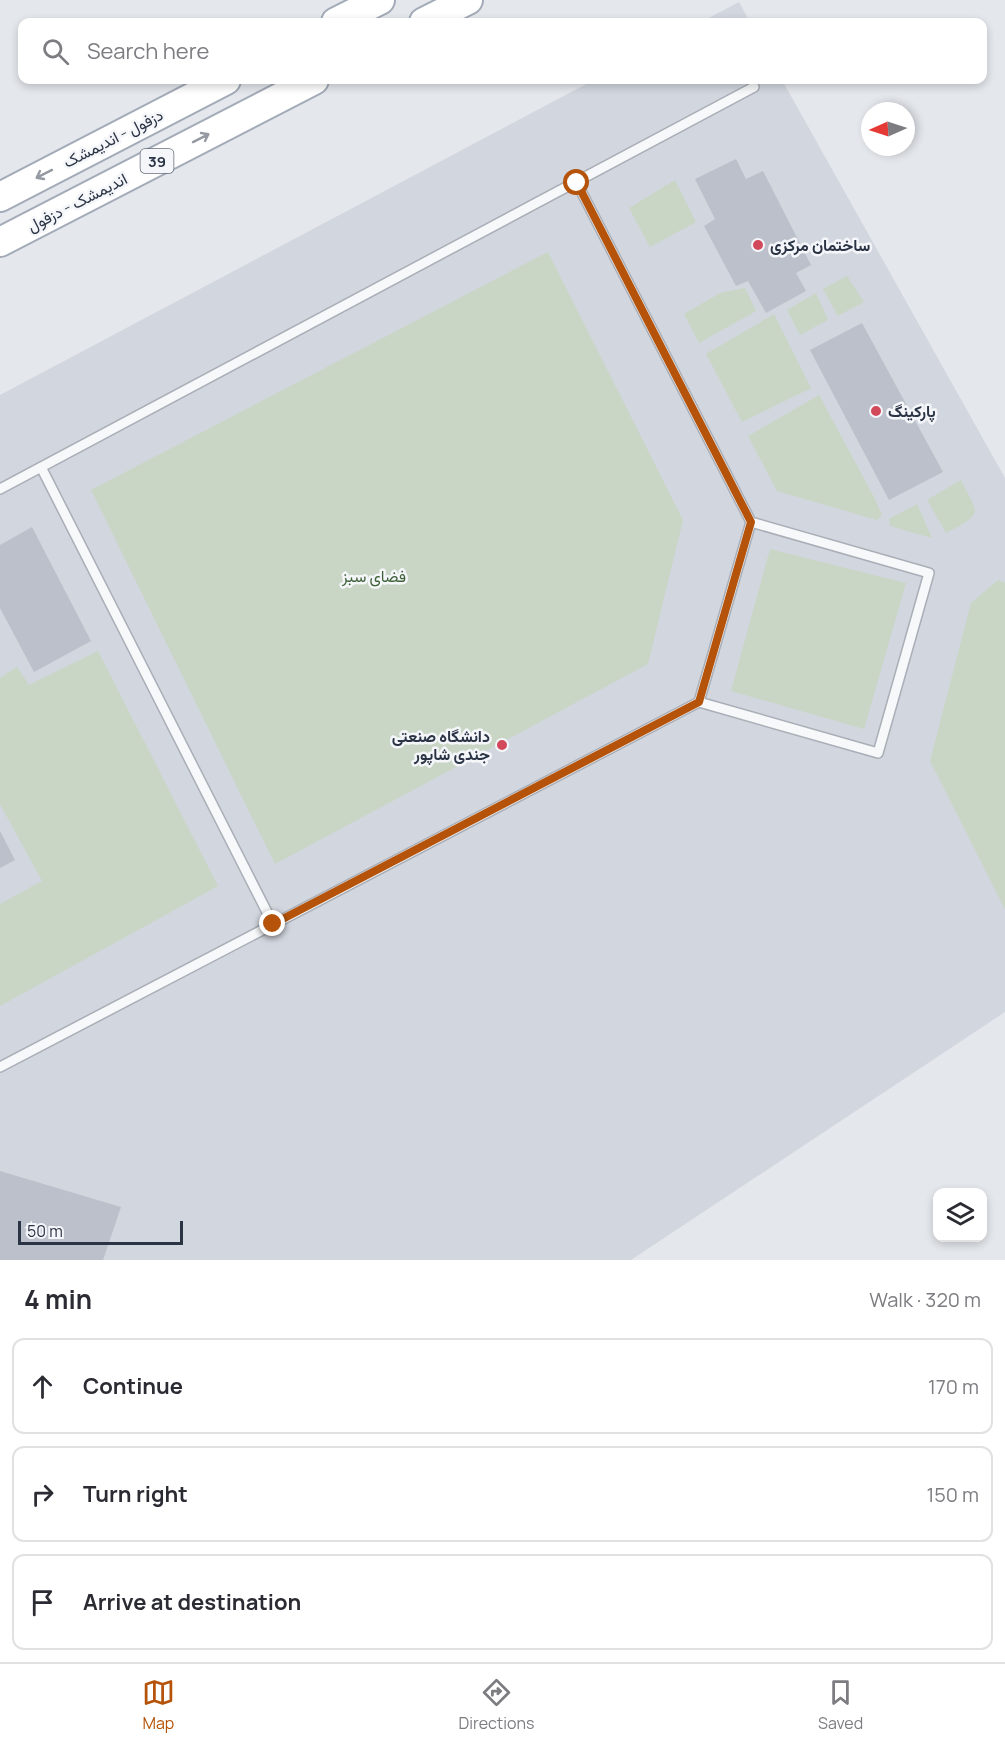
<!DOCTYPE html>
<html lang="en">
<head>
<meta charset="utf-8">
<style>
	:root { --surface:#fff; --page:#f2f2f3; --text:#2b2b33; --muted:#7c7c81; --line:#e1e1e2; --accent:#b45309 }
	body { margin:0; font-family:Manrope,Vazirmatn,sans-serif; background:var(--page); color:var(--text) }
	.controls { position:absolute; right:18px; bottom:18px; display:grid; overflow:hidden; border-radius:12px; box-shadow:0 3px 9px #0003 }
	.controls button { width:54px; height:54px; display:grid; place-items:center; padding:0; border:0; border-bottom:2px solid var(--line); background:var(--surface); color:var(--text); font:30px sans-serif }
	.compass { position:absolute; left:861px; top:102px; width:54px; height:54px; border-radius:50%; background:var(--surface); box-shadow:0 3px 9px #0003; rotate:267deg }
	.scale { position:absolute; left:18px; bottom:15px; width:165px; box-sizing:border-box; padding-left:6px; border:3px solid #2b3445; border-top:0; font-size:16px; line-height:21px; white-space:nowrap; color:#2b3445; -webkit-text-stroke:4px #f4f6f9; paint-order:stroke }
	.stop { position:absolute; width:18px; height:18px; margin:-14px; border:4px solid #b45309; border-radius:50%; background:#fff }
	.stop.end { background:#b45309; border-color:#fff; box-shadow:0 2px 6px #0008 }
	.list { margin:0; padding:0; list-style:none }
	h2 { display:flex; justify-content:space-between; align-items:center; height:78px; margin:0; padding:0 24px; font-size:26px }
	h2 small { font-size:20px; font-weight:400; color:var(--muted) }
	.list li { display:grid; grid-template-columns:39px 1fr auto; gap:18px; align-items:center; box-sizing:border-box; height:96px; margin:0 12px 12px; padding:0 12px; border:2px solid var(--line); border-radius:12px }
	.list b { display:block; font-size:22px; white-space:nowrap }
	.list em { font-size:20px; font-style:normal; color:var(--muted) }
	.icon { flex:none; width:33px; height:33px; fill:none; stroke:currentColor; stroke-width:2; stroke-linecap:round; stroke-linejoin:round }
	.map { position:relative; flex:none; width:1005px; height:1260px; overflow:hidden }
	.search { position:absolute; background:var(--surface); box-shadow:0 3px 9px #0003; left:18px; right:18px; top:18px; height:66px; display:flex; align-items:center; gap:15px; box-sizing:border-box; padding:0 21px; border-radius:12px; color:var(--muted); font-size:22px }
	.sheet { height:402px; background:var(--surface) }
	nav { display:flex; justify-content:space-around; align-items:center; box-sizing:border-box; height:84px; border-top:2px solid var(--line); background:var(--surface); font-size:16px; color:var(--muted) }
	nav a { display:grid; justify-items:center; gap:3px }
	nav .on { color:var(--accent) }
	.map>svg:first-child { display:block }
	.built { fill:#d2d6de }
	.green { fill:#c9d6c5 }
	.building { fill:#bbc0ca }
	.lines { fill:none; stroke-linecap:round; stroke-linejoin:round }
	.service-casing { stroke:#a9aeb7; stroke-width:12 }
	.primary-casing { stroke:#a3abb8; stroke-width:32 }
	.service { stroke:#f7f8fa; stroke-width:9 }
	.primary { stroke:#fff; stroke-width:28 }
	.oneway { stroke:#959aa2 }
	.route { stroke:#b45309; stroke-width:8 }
	.poi-dot { fill:#d1495b; stroke:#f4f6f9; stroke-width:2 }
	.labels { text-anchor:middle; dominant-baseline:central; stroke-width:5; stroke-linejoin:round; paint-order:stroke }
	.shield { fill:#f4f6f9; stroke:#676e7b; stroke-width:1.5 }
	.shield-label { font-size:15px; font-weight:bold; fill:#2b3445 }
	.street-label { font-size:16px; fill:#2b3445; stroke:#f4f6f9 }
	.poi-label { font-size:16px; font-weight:bold; fill:#2b3445; stroke:#f4f6f9; text-anchor:start }
	.park-label { font-size:16px; fill:#3f6138; stroke:#f4f6f9 }
</style>
</head>
<body>
<div class="map">
<svg width="1005" height="1260" viewBox="0 0 1005 1260">
	<rect width="100%" height="100%" fill="#e4e7ec"/>
	<path class="built" d="M 739,2 L 750,22 L 701,22 Z
		M 594,80 L 782,80 L 1005,478 L 1005,1012 L 631,1260 L 0,1260 L 0,395 Z"/>
	<path class="green" d="M 675,180 L 696,222 L 650,247 L 629,208 Z
		M 548,252 L 683,520 L 648,664 L 275,864 L 91,490 Z
		M 847,276 L 864,302 L 838,316 L 823,289 Z
		M 745,288 L 756,311 L 699,343 L 684,314 L 720,293 Z
		M 816,293 L 828,320 L 800,335 L 787,310 Z
		M 774,314 L 811,388 L 742,422 L 706,354 Z
		M 819,395 L 875,499 L 882,515 L 877,520 L 777,491 L 748,436 Z
		M 961,480 C 979,516 984,513 946,533 L 927,500 Z
		M 917,504 L 932,538 L 890,526 L 889,519 Z
		M 770,549 L 906,583 L 864,729 L 731,691 Z
		M 998,580 L 1005,583 L 1005,909 L 930,761 L 971,603 Z
		M 98,651 L 218,886 L 0,1006 L 0,904 L 42,881 L 0,804 L 0,678 L 17,667 L 29,685 Z"/>
	<path class="building" d="M 736,159 L 746,179 L 763,171 L 811,265 L 796,273 L 806,291 L 766,313 L 748,281 L 736,286 L 704,226 L 715,219 L 695,179 Z
		M 862,323 L 943,472 L 889,500 L 810,350 Z
		M 32,527 L 91,641 L 34,672 L 0,608 L 0,545 Z
		M 0,831 L 15,860 L 0,868 Z
		M 0,1171 L 121,1207 L 103,1260 L 0,1260 Z"/>
	<g class="lines">
		<g class="service-casing">
			<path id="service" d="M 577,183 L 751,522
				M 41,467 L 273,924
				M 0,489 L 754,87
				M 0,1067 L 699,702 L 878,753 L 929,573 L 751,522 L 699,702"/>
		</g>
		<g class="primary-casing">
			<path id="primary" d="M 336,22 L 380,0
				M 424,22 L 468,0
				M 0,197 L 226,80
				M 0,242 L 314,80"/>
		</g>
		<use href="#service" class="service"/>
		<use href="#primary" class="primary"/>
	</g>
	<defs><path id="oneway-shaft" d="M-6 0H5M1.5-3L5.5 0L1.5 3" fill="none" stroke-width="1.6" stroke-linecap="round" stroke-linejoin="round" transform="scale(1.5)"/></defs>
	<g class="oneway">
		<use href="#oneway-shaft" transform="translate(201 138) rotate(-27)"/>
		<use href="#oneway-shaft" transform="translate(44 174) rotate(153)"/>
	</g>
	<g class="lines">
		<path class="route" d="M 273,924 L 699,702 L 751,522 L 577,183"/>
	</g>
	<g class="poi-dot">
		<circle cx="758" cy="245" r="6"/>
		<circle cx="876" cy="411" r="6"/>
		<circle cx="502" cy="745" r="6"/>
	</g>
	<g class="labels">
		<rect class="shield" x="140.5" y="149" width="33" height="24" rx="4.5"/>
		<g class="shield-label">
			<text x="157" y="161">39</text>
		</g>
		<g class="street-label">
			<text transform="translate(113 138) rotate(-27)">دزفول - اندیمشک</text>
			<text transform="translate(77 202) rotate(-27)">اندیمشک - دزفول</text>
		</g>
		<g class="poi-label">
			<text x="770" y="245">ساختمان مرکزی</text>
			<text x="888" y="411">پارکینگ</text>
			<text x="490" y="736" text-anchor="end">دانشگاه صنعتی<tspan x="490" dy="18">جندی شاپور</tspan></text>
		</g>
		<g class="park-label">
			<text x="374" y="576">فضای سبز</text>
		</g>
	</g>
</svg>
<div class="controls">
<button><svg class="icon" aria-label="layers" viewBox="0 0 24 24"><path d="M12 4l9 5-9 5-9-5zM3 14l9 5 9-5"/></svg></button>
</div>
<svg class="compass" viewBox="-18 -18 36 36"><path d="M0-13l5 13h-10z" fill="#e53935"/><path d="M0 13l5-13h-10z" fill="#7c7c81"/></svg>
<div class="scale">50 m</div>
<div class="stop" style="left:577px;top:183px"></div>
<div class="stop end" style="left:273px;top:924px"></div>
<div class="search"><svg class="icon" aria-label="search" viewBox="0 0 24 24"><circle cx="10" cy="10" r="6"/><path d="M15 15l6 6"/></svg>Search here</div>
</div>
<section class="sheet">
<h2>4 min<small>Walk · 320 m</small></h2>
<ul class="list">
<li><svg class="icon" aria-label="ahead" viewBox="0 0 24 24"><path d="M12 20V5M6 11l6-6 6 6"/></svg><div><b>Continue</b></div><em>170 m</em></li>
<li><svg class="icon" aria-label="right" viewBox="0 0 24 24"><path d="M7 20v-9h11M14 6l5 5-5 5"/></svg><div><b>Turn right</b></div><em>150 m</em></li>
<li><svg class="icon" aria-label="arrive" viewBox="0 0 24 24"><path d="M6 21V4h12l-3 4 3 4H6"/></svg><div><b>Arrive at destination</b></div></li>
</ul>
</section>
<nav>
<a class="on"><svg class="icon" aria-label="map" viewBox="0 0 24 24"><path d="M3 6l6-2 6 2 6-2v14l-6 2-6-2-6 2zM9 4v14M15 6v14"/></svg>Map</a>
<a><svg class="icon" aria-label="directions" viewBox="0 0 24 24"><path d="M12 3l9 9-9 9-9-9zM9 14v-3h6M13 9l2 2-2 2"/></svg>Directions</a>
<a><svg class="icon" aria-label="saved" viewBox="0 0 24 24"><path d="M7 4h10v16l-5-4-5 4z"/></svg>Saved</a>
</nav>
</body>
</html>
